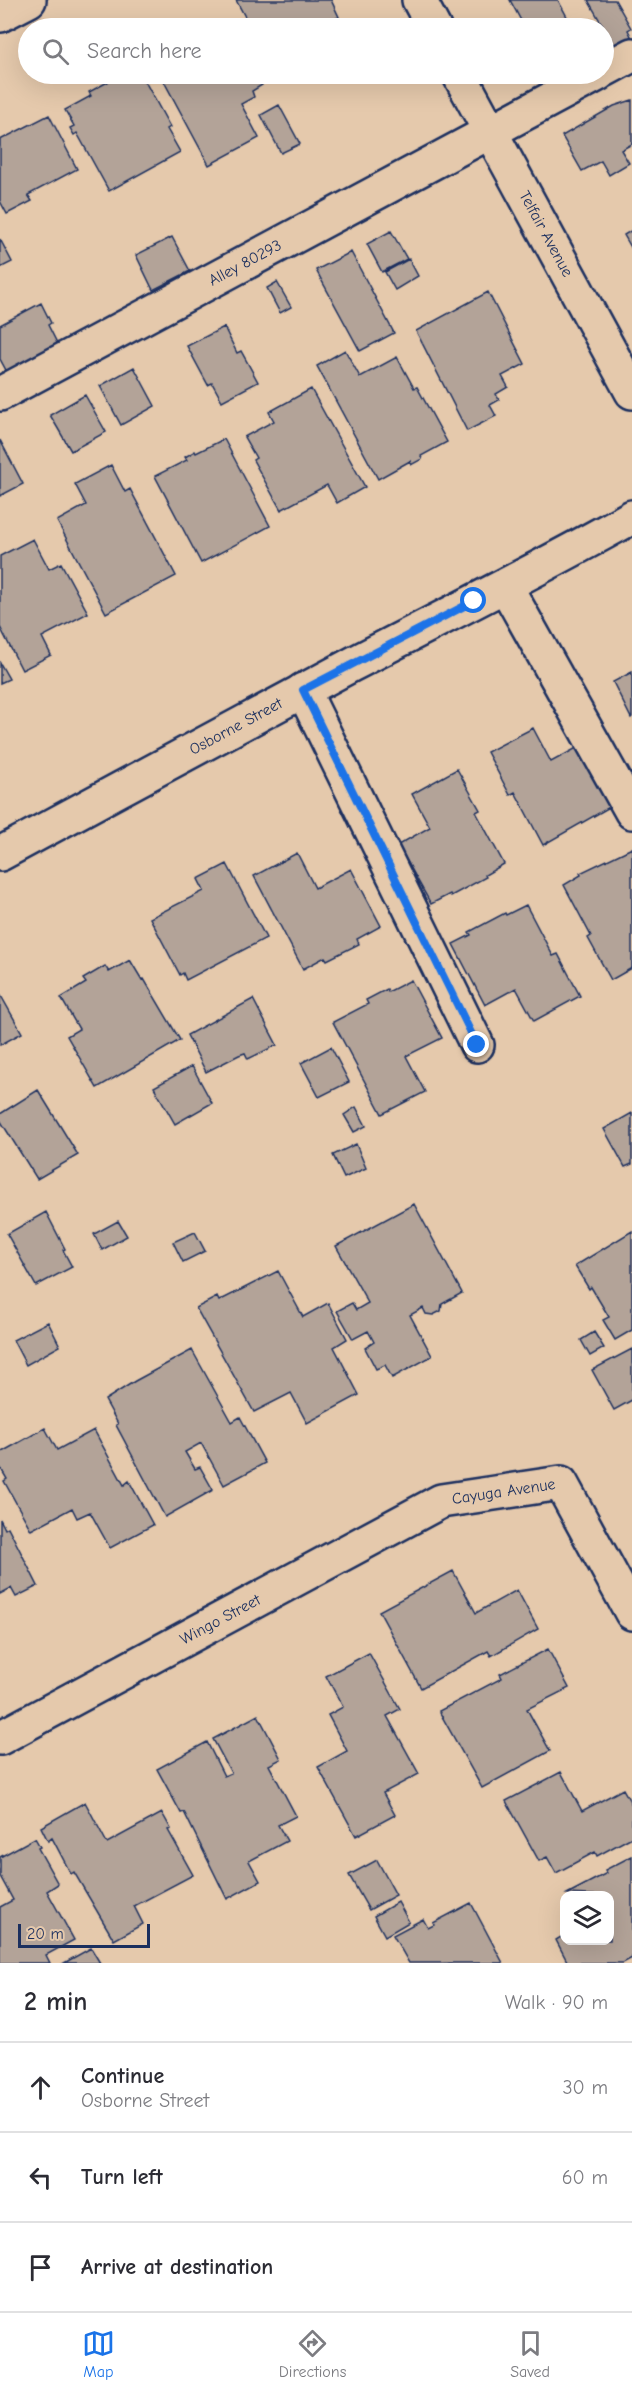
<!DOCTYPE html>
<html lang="en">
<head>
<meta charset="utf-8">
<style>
	:root { --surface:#fff; --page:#f7f7f7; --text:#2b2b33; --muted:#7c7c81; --line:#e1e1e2; --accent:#1a73e8 }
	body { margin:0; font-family:"Comic Neue",sans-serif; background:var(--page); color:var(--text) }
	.controls { position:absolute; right:18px; bottom:18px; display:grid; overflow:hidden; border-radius:12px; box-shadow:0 6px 24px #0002 }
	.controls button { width:54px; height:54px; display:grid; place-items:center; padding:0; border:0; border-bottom:2px solid var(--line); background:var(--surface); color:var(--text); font:30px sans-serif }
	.scale { position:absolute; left:18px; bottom:15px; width:132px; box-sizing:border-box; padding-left:6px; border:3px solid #1b2f5e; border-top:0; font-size:16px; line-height:21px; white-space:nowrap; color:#1b2f5e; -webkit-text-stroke:4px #e5c9ac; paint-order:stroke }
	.stop { position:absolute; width:18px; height:18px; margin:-14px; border:4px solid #1a73e8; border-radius:50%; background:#fff }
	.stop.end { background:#1a73e8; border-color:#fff; box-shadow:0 2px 6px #0008 }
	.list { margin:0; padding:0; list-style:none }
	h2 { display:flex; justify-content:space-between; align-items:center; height:78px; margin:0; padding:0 24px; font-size:26px }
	h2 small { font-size:20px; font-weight:400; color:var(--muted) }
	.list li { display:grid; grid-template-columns:39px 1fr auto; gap:18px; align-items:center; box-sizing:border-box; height:90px; padding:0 24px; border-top:2px solid var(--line) }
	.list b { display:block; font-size:22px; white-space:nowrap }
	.list p { margin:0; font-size:20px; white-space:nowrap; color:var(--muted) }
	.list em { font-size:20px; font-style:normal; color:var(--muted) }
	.icon { flex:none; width:33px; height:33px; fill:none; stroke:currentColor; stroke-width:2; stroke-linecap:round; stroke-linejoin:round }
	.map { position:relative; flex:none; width:632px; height:1963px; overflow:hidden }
	.search { position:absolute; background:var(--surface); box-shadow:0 6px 24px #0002; left:18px; right:18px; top:18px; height:66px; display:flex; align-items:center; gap:15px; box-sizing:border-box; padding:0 21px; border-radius:33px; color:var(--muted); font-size:22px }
	.sheet { height:348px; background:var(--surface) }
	nav { display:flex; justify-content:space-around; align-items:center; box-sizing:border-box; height:84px; border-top:2px solid var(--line); background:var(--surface); font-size:16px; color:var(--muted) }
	nav a { display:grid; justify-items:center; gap:3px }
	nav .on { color:var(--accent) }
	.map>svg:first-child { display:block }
	.building { fill:#b3a398; stroke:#1b2f5e; stroke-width:1.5 }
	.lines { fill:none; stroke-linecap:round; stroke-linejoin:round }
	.minor-casing { stroke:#1b2f5e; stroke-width:38 }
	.major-casing { stroke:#1b2f5e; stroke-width:38 }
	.minor { stroke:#e5c9ac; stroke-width:33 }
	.major { stroke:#e5c9ac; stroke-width:33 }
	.route { stroke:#1a73e8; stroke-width:8 }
	.labels { text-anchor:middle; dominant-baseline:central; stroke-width:4.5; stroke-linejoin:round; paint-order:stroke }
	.street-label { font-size:16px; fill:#1b2f5e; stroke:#e5c9ac }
</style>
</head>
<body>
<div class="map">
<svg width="632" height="1963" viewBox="0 0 632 1963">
	<rect width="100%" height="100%" fill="#e5c9ac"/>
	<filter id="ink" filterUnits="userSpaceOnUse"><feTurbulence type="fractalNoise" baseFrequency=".0167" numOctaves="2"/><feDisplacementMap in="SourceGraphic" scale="12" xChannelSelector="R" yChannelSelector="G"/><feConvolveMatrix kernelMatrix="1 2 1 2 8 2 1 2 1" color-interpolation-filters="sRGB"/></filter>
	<g filter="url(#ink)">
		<path class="building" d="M 236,0 L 331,0 L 339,17 L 317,28 L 251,28 Z
			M 510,0 L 558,0 L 573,28 L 525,28 Z
			M 588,0 L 615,0 L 631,28 L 628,30 L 632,38 L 615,47 Z
			M 118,74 L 141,74 L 170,127 L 167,129 L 180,152 L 109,191 L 77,133 L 74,135 L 70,128 L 74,126 L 65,110 L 91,96 L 89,92 L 115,78 L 113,76 Z
			M 160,74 L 256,74 L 262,85 L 252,91 L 254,97 L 241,104 L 259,138 L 209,165 Z
			M 539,74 L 556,74 L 542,81 Z
			M 632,100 L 632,144 L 621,150 L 629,163 L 609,175 L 601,161 L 582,171 L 562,136 L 614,106 Z
			M 279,105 L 300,144 L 281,153 L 261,115 Z
			M 49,115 L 77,169 L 28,195 L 32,201 L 7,214 L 0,201 L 0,140 Z
			M 632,230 L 632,249 L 624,235 Z
			M 391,231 L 407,259 L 382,272 L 367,244 Z
			M 172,237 L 190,271 L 153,290 L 136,255 Z
			M 0,239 L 12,262 L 0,268 Z
			M 351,252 L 394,333 L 360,351 L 316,270 Z
			M 409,259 L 418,276 L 395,290 L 385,272 Z
			M 277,282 L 291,307 L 280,313 L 267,288 Z
			M 488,292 L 525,364 L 502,376 L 508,387 L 496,394 L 499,400 L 490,405 L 496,416 L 467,431 L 416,331 Z
			M 41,303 L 51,323 L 48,325 L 58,345 L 7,372 L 0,359 L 0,325 Z
			M 224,327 L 237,353 L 241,351 L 258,382 L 222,401 L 212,383 L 208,385 L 187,346 Z
			M 345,350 L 360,377 L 397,357 L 414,388 L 417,387 L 447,442 L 421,456 L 422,459 L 411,465 L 410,461 L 378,479 L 317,366 Z
			M 134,367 L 155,406 L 121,425 L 100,386 Z
			M 311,389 L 365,487 L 337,503 L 327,485 L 281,510 L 253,460 L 256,458 L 244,437 L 274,421 L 269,412 Z
			M 85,395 L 106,432 L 71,451 L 50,415 Z
			M 224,439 L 270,526 L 201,563 L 155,476 L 187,460 L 185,457 L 195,451 L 196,453 Z
			M 0,440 L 23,484 L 0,496 Z
			M 111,465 L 125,492 L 130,489 L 176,576 L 106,613 L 57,521 L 86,505 L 75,484 Z
			M 33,539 L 49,569 L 61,563 L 88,613 L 42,637 L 51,655 L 22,670 L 0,627 L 0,556 Z
			M 0,663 L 9,679 L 0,683 Z
			M 632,672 L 632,717 L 631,718 L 613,682 Z
			M 533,728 L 551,762 L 584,744 L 615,804 L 543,845 L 515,792 L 510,795 L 487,752 Z
			M 457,769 L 480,810 L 476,812 L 504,864 L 485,875 L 486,877 L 451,896 L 450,894 L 431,904 L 398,845 L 430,827 L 412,794 Z
			M 632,848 L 632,968 L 611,980 L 588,938 L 591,936 L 564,885 L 581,875 L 580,873 Z
			M 297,853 L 315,888 L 351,869 L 381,926 L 357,939 L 359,944 L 327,960 L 325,957 L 303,969 L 254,876 Z
			M 227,864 L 266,938 L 186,980 L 183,973 L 180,975 L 150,918 L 204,891 L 198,879 Z
			M 526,905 L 553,956 L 558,954 L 580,996 L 534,1021 L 516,988 L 485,1005 L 453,944 L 471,935 L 469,932 L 505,913 L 506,915 Z
			M 130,960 L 142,980 L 144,979 L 180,1040 L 97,1088 L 67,1036 L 79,1029 L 61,998 L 86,983 L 83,979 L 105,966 L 109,972 Z
			M 411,980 L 442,1038 L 406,1056 L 425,1092 L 382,1114 L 333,1022 L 368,1004 L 366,1000 L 387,989 L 388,992 Z
			M 0,994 L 22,1033 L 0,1045 Z
			M 253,999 L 277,1045 L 248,1059 L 245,1053 L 239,1055 L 206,1072 L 187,1035 Z
			M 331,1047 L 349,1082 L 319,1097 L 301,1063 Z
			M 192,1066 L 212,1103 L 175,1124 L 154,1087 Z
			M 38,1090 L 78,1155 L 37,1179 L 0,1120 L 0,1114 Z
			M 356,1107 L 366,1126 L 354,1132 L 344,1115 Z
			M 632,1113 L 632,1164 L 625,1167 L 604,1129 Z
			M 356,1144 L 366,1168 L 344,1178 L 333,1155 Z
			M 414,1204 L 462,1293 L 442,1304 L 441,1311 L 433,1315 L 426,1314 L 423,1308 L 410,1315 L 432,1356 L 392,1378 L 385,1365 L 376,1369 L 365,1348 L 374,1342 L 368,1331 L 353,1339 L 337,1311 L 352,1303 L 356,1310 L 368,1303 L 336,1246 Z
			M 46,1212 L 65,1249 L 63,1250 L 72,1267 L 36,1286 L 7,1234 Z
			M 118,1221 L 127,1236 L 102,1250 L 94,1234 Z
			M 632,1231 L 632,1330 L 615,1340 L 603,1320 L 609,1317 L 591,1287 L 589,1289 L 575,1266 Z
			M 195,1232 L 205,1251 L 183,1262 L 173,1242 Z
			M 278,1271 L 303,1317 L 328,1303 L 347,1339 L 334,1347 L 359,1395 L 307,1423 L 291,1393 L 254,1412 L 196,1308 L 217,1297 L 219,1301 Z
			M 48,1322 L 60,1346 L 26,1365 L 13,1340 Z
			M 594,1332 L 604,1348 L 590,1356 L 581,1340 Z
			M 632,1349 L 632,1400 L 614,1410 L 592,1370 Z
			M 192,1350 L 232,1422 L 240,1417 L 265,1463 L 224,1485 L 201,1443 L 185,1452 L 195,1469 L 200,1467 L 213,1490 L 165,1517 L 116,1425 L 118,1424 L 105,1400 L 135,1381 Z
			M 45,1428 L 57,1450 L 94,1430 L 124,1485 L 129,1481 L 153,1525 L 110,1548 L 90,1512 L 77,1518 L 72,1508 L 31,1530 L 4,1481 L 7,1479 L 0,1467 L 0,1453 Z
			M 0,1519 L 5,1529 L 8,1527 L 38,1586 L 16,1597 L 11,1588 L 0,1594 Z
			M 453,1571 L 476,1613 L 517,1590 L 538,1629 L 491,1656 L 488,1651 L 421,1688 L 379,1611 Z
			M 548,1649 L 569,1688 L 527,1709 L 550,1751 L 482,1788 L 439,1711 L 502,1678 L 500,1674 Z
			M 369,1653 L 400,1709 L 387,1716 L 419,1774 L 383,1793 L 395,1815 L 356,1836 L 318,1767 L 347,1751 L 328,1715 L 343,1707 L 326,1676 Z
			M 258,1715 L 281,1759 L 269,1765 L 296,1816 L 278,1825 L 287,1841 L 249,1861 L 260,1881 L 227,1899 L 184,1812 L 181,1813 L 157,1769 L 207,1742 L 224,1776 L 231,1773 L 213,1739 Z
			M 561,1772 L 582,1811 L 623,1789 L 632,1805 L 632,1837 L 597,1856 L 595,1852 L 556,1873 L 547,1857 L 539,1861 L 506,1801 Z
			M 85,1802 L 107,1843 L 162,1813 L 171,1829 L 168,1830 L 193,1875 L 134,1906 L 143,1924 L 114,1940 L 74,1872 L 71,1874 L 52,1838 L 48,1841 L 41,1827 Z
			M 35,1838 L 40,1847 L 38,1848 L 58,1884 L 47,1891 L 74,1940 L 46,1955 L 50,1963 L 0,1963 L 0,1907 L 13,1900 L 0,1876 L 0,1857 Z
			M 632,1856 L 632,1958 L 623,1963 L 568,1963 L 556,1940 L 564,1935 L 564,1940 L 610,1940 L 610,1896 L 567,1894 L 607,1873 L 605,1870 Z
			M 377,1860 L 396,1895 L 369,1910 L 349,1875 Z
			M 398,1902 L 409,1922 L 385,1936 L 374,1916 Z
			M 471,1903 L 503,1963 L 409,1963 L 393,1935 L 423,1919 L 428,1928 L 434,1925 L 433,1923 Z
			M 91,1948 L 100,1963 L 64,1963 Z"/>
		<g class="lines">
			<g class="minor-casing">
				<g id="minor">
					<path d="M 419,0 L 434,28"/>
					<path d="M 0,15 L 29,0"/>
					<path d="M 604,70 L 632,55"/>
					<path id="s1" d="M 459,74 L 632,392"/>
					<path id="s2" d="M 0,394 L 598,74"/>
					<path d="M 506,587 L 632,812"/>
					<path d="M 303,690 L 477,1045"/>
					<path id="s3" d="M 0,1738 L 441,1501 L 561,1483 L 632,1613"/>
				</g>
			</g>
			<g class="major-casing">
				<g id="major">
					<path id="s4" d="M 0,854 C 117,791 234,727 351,665 C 445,616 540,569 632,517"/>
				</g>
			</g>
			<use href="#minor" class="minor"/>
			<use href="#major" class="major"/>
		</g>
	</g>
	<g class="lines" filter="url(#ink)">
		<path class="route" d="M 474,601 L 303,690 L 477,1045"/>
	</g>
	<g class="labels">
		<g class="street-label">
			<text stroke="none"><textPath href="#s1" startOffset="182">Telfair Avenue</textPath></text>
			<text stroke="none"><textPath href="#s2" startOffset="278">Alley 80293</textPath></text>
			<text stroke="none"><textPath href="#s4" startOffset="268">Osborne Street</textPath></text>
			<text stroke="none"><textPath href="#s3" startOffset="564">Cayuga Avenue</textPath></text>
			<text stroke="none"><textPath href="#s3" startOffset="250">Wingo Street</textPath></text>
		</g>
	</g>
</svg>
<div class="controls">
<button><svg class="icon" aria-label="layers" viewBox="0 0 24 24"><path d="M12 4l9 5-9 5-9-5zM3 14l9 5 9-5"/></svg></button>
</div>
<div class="scale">20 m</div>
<div class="stop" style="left:474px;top:601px"></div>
<div class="stop end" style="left:477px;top:1045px"></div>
<div class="search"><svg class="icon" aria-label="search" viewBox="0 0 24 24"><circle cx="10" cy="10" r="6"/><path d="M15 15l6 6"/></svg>Search here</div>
</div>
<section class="sheet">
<h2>2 min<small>Walk · 90 m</small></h2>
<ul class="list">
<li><svg class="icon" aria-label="ahead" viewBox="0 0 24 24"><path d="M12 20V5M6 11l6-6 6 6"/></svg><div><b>Continue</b><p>Osborne Street</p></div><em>30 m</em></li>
<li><svg class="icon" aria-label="left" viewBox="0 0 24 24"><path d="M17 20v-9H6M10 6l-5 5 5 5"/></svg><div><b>Turn left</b></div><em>60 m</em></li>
<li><svg class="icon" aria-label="arrive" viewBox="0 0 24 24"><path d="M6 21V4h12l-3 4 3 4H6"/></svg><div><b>Arrive at destination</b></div></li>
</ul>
</section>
<nav>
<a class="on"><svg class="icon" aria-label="map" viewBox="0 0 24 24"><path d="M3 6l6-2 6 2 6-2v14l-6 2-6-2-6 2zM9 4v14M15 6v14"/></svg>Map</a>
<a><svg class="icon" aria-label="directions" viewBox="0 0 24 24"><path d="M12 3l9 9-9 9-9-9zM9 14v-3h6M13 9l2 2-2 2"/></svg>Directions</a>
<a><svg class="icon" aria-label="saved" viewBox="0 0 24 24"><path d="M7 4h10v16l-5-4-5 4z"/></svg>Saved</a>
</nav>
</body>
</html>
